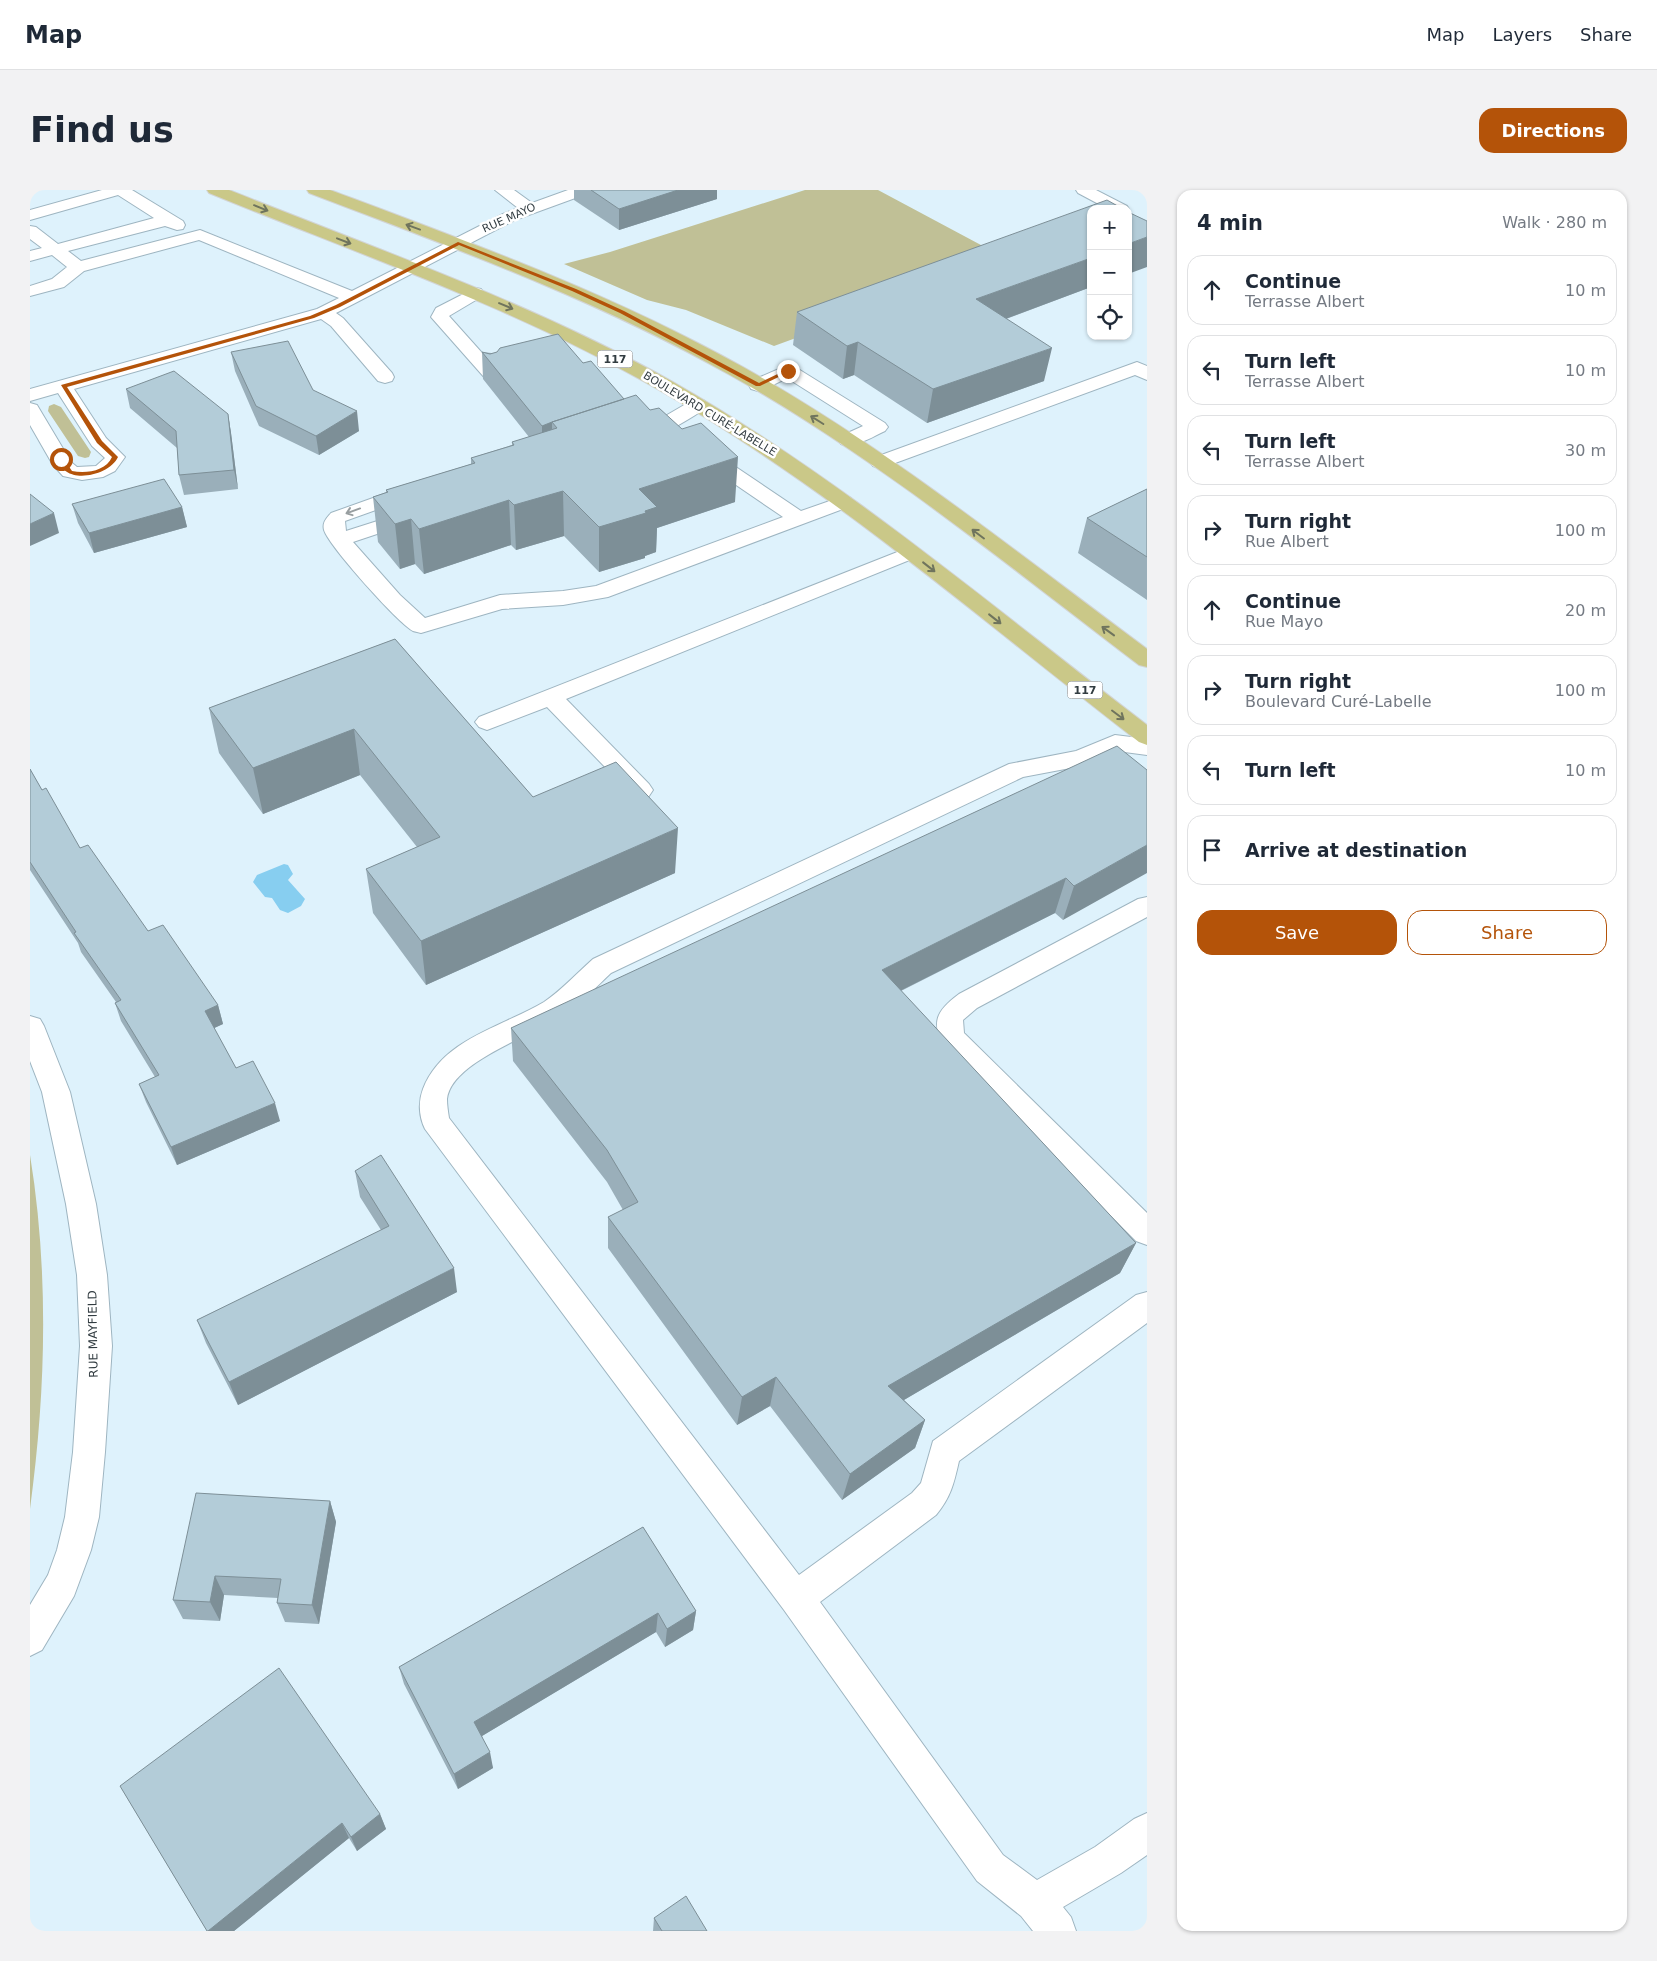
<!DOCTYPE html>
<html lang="en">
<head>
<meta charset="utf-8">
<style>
	:root { --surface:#fff; --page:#f2f2f3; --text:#1f2937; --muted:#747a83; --line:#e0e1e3; --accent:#b45309 }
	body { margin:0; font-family:"DejaVu Sans",sans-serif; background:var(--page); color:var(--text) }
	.controls { position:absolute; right:15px; top:15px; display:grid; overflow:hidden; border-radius:10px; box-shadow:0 1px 4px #0004 }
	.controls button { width:45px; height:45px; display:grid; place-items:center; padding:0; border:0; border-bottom:1px solid var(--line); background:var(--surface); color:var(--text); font:25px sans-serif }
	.stop { position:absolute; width:15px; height:15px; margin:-11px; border:4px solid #b45309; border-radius:50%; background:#fff }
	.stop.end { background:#b45309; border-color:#fff; box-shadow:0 1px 5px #0008 }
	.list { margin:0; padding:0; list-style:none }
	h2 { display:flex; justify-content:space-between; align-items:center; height:65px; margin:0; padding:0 20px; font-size:21px }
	h2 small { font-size:16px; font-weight:400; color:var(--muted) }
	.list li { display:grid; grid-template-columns:32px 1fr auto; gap:15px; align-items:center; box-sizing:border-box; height:70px; margin:0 10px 10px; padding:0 10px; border:1px solid var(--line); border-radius:15px }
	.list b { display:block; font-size:19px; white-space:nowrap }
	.list p { margin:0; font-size:16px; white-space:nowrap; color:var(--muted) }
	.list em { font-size:16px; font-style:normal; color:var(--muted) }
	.actions { display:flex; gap:10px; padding:15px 20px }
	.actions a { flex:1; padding:11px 0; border:1px solid var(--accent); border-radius:15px; text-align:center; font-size:18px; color:var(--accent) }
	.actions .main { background:var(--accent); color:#fff }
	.icon { flex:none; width:28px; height:28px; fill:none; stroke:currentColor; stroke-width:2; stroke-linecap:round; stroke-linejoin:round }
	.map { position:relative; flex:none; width:1117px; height:1741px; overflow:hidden; border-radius:15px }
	header { display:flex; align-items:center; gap:30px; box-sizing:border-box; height:70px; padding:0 25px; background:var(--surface); border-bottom:1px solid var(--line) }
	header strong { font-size:24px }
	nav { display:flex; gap:28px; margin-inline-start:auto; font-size:18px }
	.intro { display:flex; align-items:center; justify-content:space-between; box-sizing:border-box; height:120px; padding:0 30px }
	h1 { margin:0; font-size:35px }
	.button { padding:12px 22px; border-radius:15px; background:var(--accent); color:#fff; font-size:18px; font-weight:700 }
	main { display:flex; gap:30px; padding:0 30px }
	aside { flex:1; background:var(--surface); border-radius:15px; box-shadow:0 1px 4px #0004 }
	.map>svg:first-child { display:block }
	.green { fill:#c0c096 }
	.water { fill:#87cef0 }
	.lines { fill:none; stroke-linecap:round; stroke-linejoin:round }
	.minor-casing { stroke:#9eb5c1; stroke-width:2 }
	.major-casing { stroke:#d2d4d5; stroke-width:2 }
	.minor { fill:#fff; fill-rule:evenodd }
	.major { fill:#cac888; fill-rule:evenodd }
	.wall { fill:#9aafba }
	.shaded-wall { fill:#7d8f97 }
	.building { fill:#b3ccd8; stroke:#7d8f97 }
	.oneway { stroke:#6f745d }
	.oneway2 { stroke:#989ea0 }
	.route { fill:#b45309 }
	.labels { text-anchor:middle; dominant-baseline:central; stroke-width:5; stroke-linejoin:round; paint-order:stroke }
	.far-street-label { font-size:11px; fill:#323c41; stroke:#fff }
	.shield { fill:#fff; stroke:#70767a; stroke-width:1 }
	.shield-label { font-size:11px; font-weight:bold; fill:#323c41 }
	.street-label { font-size:12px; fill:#323c41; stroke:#fff }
</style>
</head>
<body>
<header>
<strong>Map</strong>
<nav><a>Map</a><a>Layers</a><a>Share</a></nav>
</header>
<div class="intro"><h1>Find us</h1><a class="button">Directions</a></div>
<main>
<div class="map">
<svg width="1117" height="1741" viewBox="0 0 1117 1741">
	<rect width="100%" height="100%" fill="#def2fc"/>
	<path class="green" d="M 775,0 L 848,0 L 979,70 L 744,156 L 656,120 L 617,110 L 534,74 L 580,62 Z
		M 24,214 L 31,217 L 61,262 L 59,267 L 55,268 L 48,266 L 18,221 L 19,216 Z
		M 0,965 C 19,1081 16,1202 0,1319 Z"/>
	<path class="water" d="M 254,674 L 258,675 L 263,684 L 258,690 L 275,709 L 271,716 L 258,723 L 250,720 L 242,708 L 235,707 L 223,692 L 227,685 Z"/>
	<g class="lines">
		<g class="minor-casing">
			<path id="minor" d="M 72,0 L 102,0 L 153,31 L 155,35 L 153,39 L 147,40 L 135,36 L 38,61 L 51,71 L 170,40 L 322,101 L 473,24 L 488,18 L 465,0 L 484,0 L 502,13 L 538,0 L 561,0 L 559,3 L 485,30 L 306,123 L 313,128 L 362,183 L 364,187 L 362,191 L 355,193 L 348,191 L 301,136 L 291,129 L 44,199 L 76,248 L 95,267 L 85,281 L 73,287 L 52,290 L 33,286 L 23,275 L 0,235 L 0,213 L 7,215 L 41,272 L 47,277 L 66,276 L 75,268 L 62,256 L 28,203 L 0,211 L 0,199 L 287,119 L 309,108 L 169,50 L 54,81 L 34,97 L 0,106 L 0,96 L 22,89 L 37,77 L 22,65 L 0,71 L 0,61 L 12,58 L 0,49 L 0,36 L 6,37 L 28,54 L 124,28 L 88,5 L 0,30 L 0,20 Z
				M 1046,0 L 1066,0 L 1097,16 L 1099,19 L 1078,19 L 1048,3 Z
				M 445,98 L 451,99 L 454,103 L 451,107 L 419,126 L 470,183 L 468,187 L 461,189 L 454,187 L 401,127 L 406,118 Z
				M 1107,172 L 1117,176 L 1117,190 L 1105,185 L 857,276 L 850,278 L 843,276 L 840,272 L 843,268 Z
				M 758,175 L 765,177 L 855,233 L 858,237 L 855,241 C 842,247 826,258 811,254 L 808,250 L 811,246 L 833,236 L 757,188 L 735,199 L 728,201 L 721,199 L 719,195 L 721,191 Z
				M 668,209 L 675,211 L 677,215 L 675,219 C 653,232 628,252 601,245 L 598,241 L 601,237 L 625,232 L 661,211 Z
				M 675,259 L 682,261 L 771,321 L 814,306 L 821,308 L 824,312 L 821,316 L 578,407 L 533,415 L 472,419 L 391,443 C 388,442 386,442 383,441 C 367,432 299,356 294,340 C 292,332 297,328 301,323 L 371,298 L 378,296 L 385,298 L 388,302 L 385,306 L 315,331 L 316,341 L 382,320 L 389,322 L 392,326 L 389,330 L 323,352 L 370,405 L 395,428 L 470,405 L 533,401 L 566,396 L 753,327 L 668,269 L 665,265 L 668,261 Z
				M 880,357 L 887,359 L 890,363 L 887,367 L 536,509 L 619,594 L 623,600 L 619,606 L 611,608 L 603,606 L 517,517 L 457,540 L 449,537 L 445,532 L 449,527 Z
				M 1085,545 L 1117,549 L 1117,565 L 1087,561 L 1051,576 L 993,587 L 581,783 C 566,797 552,812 536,824 C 507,844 421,871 417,909 C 417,915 418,922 419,928 L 769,1385 L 882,1303 L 891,1293 L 903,1251 L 1106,1105 L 1117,1102 L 1117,1133 L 929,1271 C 924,1293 921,1307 906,1325 L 790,1412 L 973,1665 L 1007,1690 L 1065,1657 L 1104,1629 L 1117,1623 L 1117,1665 L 1091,1683 L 1033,1717 L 1041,1727 L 1046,1741 L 1003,1741 L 991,1726 L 947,1691 L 754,1420 L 395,939 C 389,927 388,912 393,899 C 412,849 472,837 514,812 C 532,800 547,783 563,769 L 979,574 L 1046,561 Z
				M 1117,707 L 1117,727 L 947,818 L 933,830 L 934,843 L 1117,1023 L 1117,1055 L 1106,1051 L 914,858 C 901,832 906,821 929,804 L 1108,709 Z
				M 0,826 L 10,829 L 14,836 L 40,902 L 66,1014 L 77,1085 L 82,1156 L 75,1262 L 69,1327 L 61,1360 L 44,1406 L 12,1460 L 0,1466 L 0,1415 L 18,1385 L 27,1360 L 35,1327 L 43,1262 L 50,1156 L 47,1085 L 36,1014 L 12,902 L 0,871 Z"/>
		</g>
		<g class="major-casing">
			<path id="major" d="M 177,0 L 199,0 C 349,60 502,113 643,192 C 813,289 962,417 1117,535 L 1117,555 L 1109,552 C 952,431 802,299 629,200 C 486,118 331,65 179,3 Z
				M 277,0 L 300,0 C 442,53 580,103 713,177 C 857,258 985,361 1117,459 L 1117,477 L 1109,475 C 976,374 846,267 700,185 C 565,109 424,58 279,3 Z"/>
		</g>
		<use href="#minor" class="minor"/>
		<use href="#major" class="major"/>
	</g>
	<path class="wall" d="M 544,0 L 687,0 L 687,9 L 589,40 L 544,10 Z
		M 1061,97 L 976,129 L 1014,191 L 897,233 L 824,185 L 813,189 L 763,155 L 767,122 Z
		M 201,162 L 329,241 L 289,265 L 229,236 L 205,181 Z
		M 452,162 L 553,173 L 594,209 L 620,220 L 705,312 L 627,338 L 626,362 L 615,366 L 615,368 L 569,382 L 534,346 L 486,360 L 481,355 L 394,384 L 385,374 L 370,379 L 348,352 L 343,307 L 356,303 L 356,300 L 441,274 L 441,268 L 482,255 L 482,252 L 499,247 L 453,189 Z
		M 96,199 L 198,224 L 201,243 L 208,299 L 154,305 L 149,285 L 147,258 L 100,218 Z
		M 1117,299 L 1117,410 L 1048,363 L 1057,328 Z
		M 42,314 L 152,317 L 157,337 L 64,363 L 48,333 Z
		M 365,449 L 503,607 L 645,683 L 396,795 L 343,723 L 336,679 L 387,657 L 330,585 L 233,624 L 189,563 L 179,518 Z
		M 0,579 L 12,600 L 50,658 L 118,741 L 188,815 L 193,834 L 184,838 L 206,878 L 250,931 L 147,975 L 116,912 L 109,894 L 125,887 L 91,831 L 85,813 L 86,812 L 51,762 L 48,753 L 0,680 Z
		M 1117,580 L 1033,730 L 1025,723 L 871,801 L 1106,1053 L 1090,1083 L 874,1210 L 895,1230 L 885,1258 L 812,1310 L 740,1216 L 707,1235 L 578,1058 L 578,1027 L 593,1020 L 577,992 L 483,871 L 481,838 Z
		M 325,981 L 427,1102 L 208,1215 L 176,1153 L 167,1130 L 351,1040 L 330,1007 Z
		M 300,1311 L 306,1332 L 289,1434 L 255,1432 L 247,1413 L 248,1408 L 194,1405 L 190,1431 L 153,1429 L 143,1410 Z
		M 613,1337 L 666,1421 L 663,1440 L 635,1457 L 626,1442 L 452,1546 L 463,1578 L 428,1599 L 374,1494 L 369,1477 Z
		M 90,1596 L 350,1624 L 356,1639 L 327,1661 L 319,1648 L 204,1741 L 177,1741 Z
		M 624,1728 L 677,1741 L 623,1741 Z"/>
	<path class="shaded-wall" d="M 648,0 L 687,0 L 687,9 L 589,40 L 589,19 Z
		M 1117,47 L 1117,77 L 1098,84 L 1098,54 Z
		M 1061,68 L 1061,97 L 940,142 L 946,109 Z
		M 828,152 L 824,185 L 813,189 L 817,156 Z
		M 1022,158 L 1014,191 L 897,233 L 903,199 Z
		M 327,221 L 329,241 L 289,265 L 286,246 Z
		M 198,224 L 201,243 L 208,299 L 204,280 Z
		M 522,232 L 522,260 L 512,263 L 512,236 Z
		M 708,267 L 705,312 L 627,338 L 626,362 L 615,366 L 615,368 L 569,382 L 569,337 L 609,299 Z
		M 533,301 L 534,346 L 486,360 L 484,315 Z
		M 479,310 L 481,355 L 394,384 L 389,339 Z
		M 152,317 L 157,337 L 64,363 L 59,343 Z
		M 24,323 L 29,343 L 0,356 L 0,334 Z
		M 381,329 L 385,374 L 370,379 L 365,334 Z
		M 324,539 L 330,585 L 233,624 L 223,578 Z
		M 648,638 L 645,683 L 396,795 L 391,751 Z
		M 1117,655 L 1117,683 L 1033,730 L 1044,696 Z
		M 1036,688 L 1025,723 L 844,814 L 852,780 Z
		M 188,815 L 193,834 L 180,840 L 175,821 Z
		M 245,913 L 250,931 L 147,975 L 141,957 Z
		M 1106,1053 L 1090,1083 L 850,1224 L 858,1196 Z
		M 424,1078 L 427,1102 L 208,1215 L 199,1192 Z
		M 746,1187 L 740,1216 L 707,1235 L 712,1207 Z
		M 895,1230 L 885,1258 L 812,1310 L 820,1284 Z
		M 300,1311 L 306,1332 L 289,1434 L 282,1415 Z
		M 185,1386 L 194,1405 L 190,1431 L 180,1412 Z
		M 666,1421 L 663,1440 L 635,1457 L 637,1439 Z
		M 628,1423 L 626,1442 L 447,1549 L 444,1532 Z
		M 460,1562 L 463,1578 L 428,1599 L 424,1584 Z
		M 350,1624 L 356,1639 L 327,1661 L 321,1647 Z
		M 312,1633 L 319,1648 L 204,1741 L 178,1741 Z"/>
	<path class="building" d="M 561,0 L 648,0 L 589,19 Z
		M 1077,10 L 1093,19 L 1061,19 L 1061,68 L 946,109 L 1022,158 L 903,199 L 828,152 L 817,156 L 767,122 Z
		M 1098,22 L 1117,31 L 1117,47 L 1098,54 Z
		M 528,144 L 553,173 L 561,171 L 594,209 L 522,232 L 512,236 L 452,162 L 460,164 L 467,162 L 470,158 Z
		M 258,151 L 283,200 L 327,221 L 286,246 L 226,216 L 201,162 Z
		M 144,181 L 198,224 L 204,280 L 149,285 L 146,241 L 96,199 Z
		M 606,205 L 620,220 L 629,218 L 652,239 L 671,233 L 708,267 L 609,299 L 627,317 L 615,321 L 616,323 L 569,337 L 533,301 L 484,315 L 479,310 L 389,339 L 381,329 L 365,334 L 343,307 L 358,302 L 356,300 L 445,273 L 441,268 L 484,255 L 482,252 L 527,238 L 522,232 Z
		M 134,289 L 152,317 L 59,343 L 42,314 Z
		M 1117,299 L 1117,367 L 1057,328 Z
		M 0,304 L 24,323 L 0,334 Z
		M 365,449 L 503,607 L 586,572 L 648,638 L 391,751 L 336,679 L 410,647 L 324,539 L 223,578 L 179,518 Z
		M 1087,556 L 1117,580 L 1117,655 L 1044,696 L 1036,688 L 852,780 L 1106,1053 L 858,1196 L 895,1230 L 820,1284 L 746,1187 L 712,1207 L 578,1027 L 608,1012 L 577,960 L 481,838 Z
		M 0,579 L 12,600 L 16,598 L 50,658 L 58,655 L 118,741 L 133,735 L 188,815 L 175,821 L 206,878 L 223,871 L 245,913 L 141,957 L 109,894 L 129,885 L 85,813 L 91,810 L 44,743 L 46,742 L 0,672 Z
		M 351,965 L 424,1078 L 199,1192 L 167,1130 L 359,1036 L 325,981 Z
		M 166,1303 L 300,1311 L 282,1415 L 247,1413 L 251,1389 L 185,1386 L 180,1412 L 143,1410 Z
		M 613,1337 L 666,1421 L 637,1439 L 628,1423 L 444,1532 L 460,1562 L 424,1584 L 369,1477 Z
		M 249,1478 L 350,1624 L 321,1647 L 312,1633 L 178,1741 L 177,1741 L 90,1596 Z
		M 656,1706 L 677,1741 L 632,1741 L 624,1728 Z"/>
	<defs><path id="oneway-shaft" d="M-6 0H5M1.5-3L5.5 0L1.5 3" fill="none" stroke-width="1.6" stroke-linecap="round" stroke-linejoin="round" transform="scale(1.25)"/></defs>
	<g class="oneway">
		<use href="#oneway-shaft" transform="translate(231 18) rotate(22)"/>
		<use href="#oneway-shaft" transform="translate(383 37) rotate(-160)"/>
		<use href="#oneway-shaft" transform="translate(314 51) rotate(21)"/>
		<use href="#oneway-shaft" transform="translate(476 116) rotate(23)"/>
		<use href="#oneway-shaft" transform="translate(787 230) rotate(-148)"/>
		<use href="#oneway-shaft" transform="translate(948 344) rotate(-143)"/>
		<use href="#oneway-shaft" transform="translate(899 377) rotate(38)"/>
		<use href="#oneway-shaft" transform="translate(965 429) rotate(38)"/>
		<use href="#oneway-shaft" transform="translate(1078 441) rotate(-144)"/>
		<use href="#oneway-shaft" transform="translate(1088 525) rotate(37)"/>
	</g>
	<use class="oneway2" href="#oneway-shaft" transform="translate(323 321) rotate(160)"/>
	<path class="route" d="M 428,52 L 546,99 L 594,121 L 729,193 L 756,180 L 761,181 L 730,196 L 726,196 L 590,123 L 542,101 L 429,55 L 310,117 L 284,128 L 37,197 L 72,251 L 88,267 C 79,287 31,296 29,268 L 33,268 L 42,281 C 56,284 76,281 82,267 L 67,253 L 31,195 L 280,126 L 306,115 Z"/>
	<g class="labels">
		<g class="far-street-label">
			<text transform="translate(479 28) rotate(-24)">RUE MAYO</text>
			<text transform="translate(680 224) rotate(31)">BOULEVARD CURÉ-LABELLE</text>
		</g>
		<g class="shield">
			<rect x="567.5" y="160.5" width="35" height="17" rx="4"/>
			<rect x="1037.5" y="491.5" width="35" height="17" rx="4"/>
		</g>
		<g class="shield-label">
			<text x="585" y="169">117</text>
			<text x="1055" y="500">117</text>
		</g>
		<g class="street-label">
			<text transform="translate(63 1144) rotate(-91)">RUE MAYFIELD</text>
		</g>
	</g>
</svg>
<div class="controls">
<button>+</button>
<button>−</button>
<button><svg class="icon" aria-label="locate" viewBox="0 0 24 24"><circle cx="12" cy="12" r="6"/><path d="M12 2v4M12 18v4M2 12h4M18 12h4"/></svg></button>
</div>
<div class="stop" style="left:31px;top:269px"></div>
<div class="stop end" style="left:758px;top:181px"></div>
</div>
<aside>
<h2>4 min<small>Walk · 280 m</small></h2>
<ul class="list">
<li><svg class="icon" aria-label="ahead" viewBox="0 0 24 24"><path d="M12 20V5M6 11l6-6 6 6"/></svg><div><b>Continue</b><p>Terrasse Albert</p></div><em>10 m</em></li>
<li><svg class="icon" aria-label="left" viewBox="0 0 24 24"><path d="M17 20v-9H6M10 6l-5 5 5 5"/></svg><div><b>Turn left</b><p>Terrasse Albert</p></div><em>10 m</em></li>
<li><svg class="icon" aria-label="left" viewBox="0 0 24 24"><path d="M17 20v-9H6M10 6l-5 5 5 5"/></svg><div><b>Turn left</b><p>Terrasse Albert</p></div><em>30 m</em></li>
<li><svg class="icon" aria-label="right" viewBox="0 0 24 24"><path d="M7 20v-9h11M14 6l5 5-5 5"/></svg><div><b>Turn right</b><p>Rue Albert</p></div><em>100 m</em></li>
<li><svg class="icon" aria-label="ahead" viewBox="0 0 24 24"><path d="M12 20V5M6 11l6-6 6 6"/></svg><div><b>Continue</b><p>Rue Mayo</p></div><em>20 m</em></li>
<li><svg class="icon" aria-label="right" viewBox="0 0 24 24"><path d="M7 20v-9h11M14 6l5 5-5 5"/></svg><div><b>Turn right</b><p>Boulevard Curé-Labelle</p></div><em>100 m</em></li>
<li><svg class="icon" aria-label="left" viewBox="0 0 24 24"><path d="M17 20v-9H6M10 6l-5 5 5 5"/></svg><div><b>Turn left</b></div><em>10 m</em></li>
<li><svg class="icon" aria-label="arrive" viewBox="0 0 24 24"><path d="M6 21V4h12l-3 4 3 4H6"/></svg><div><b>Arrive at destination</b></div></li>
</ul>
<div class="actions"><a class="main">Save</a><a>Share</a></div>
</aside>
</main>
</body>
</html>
